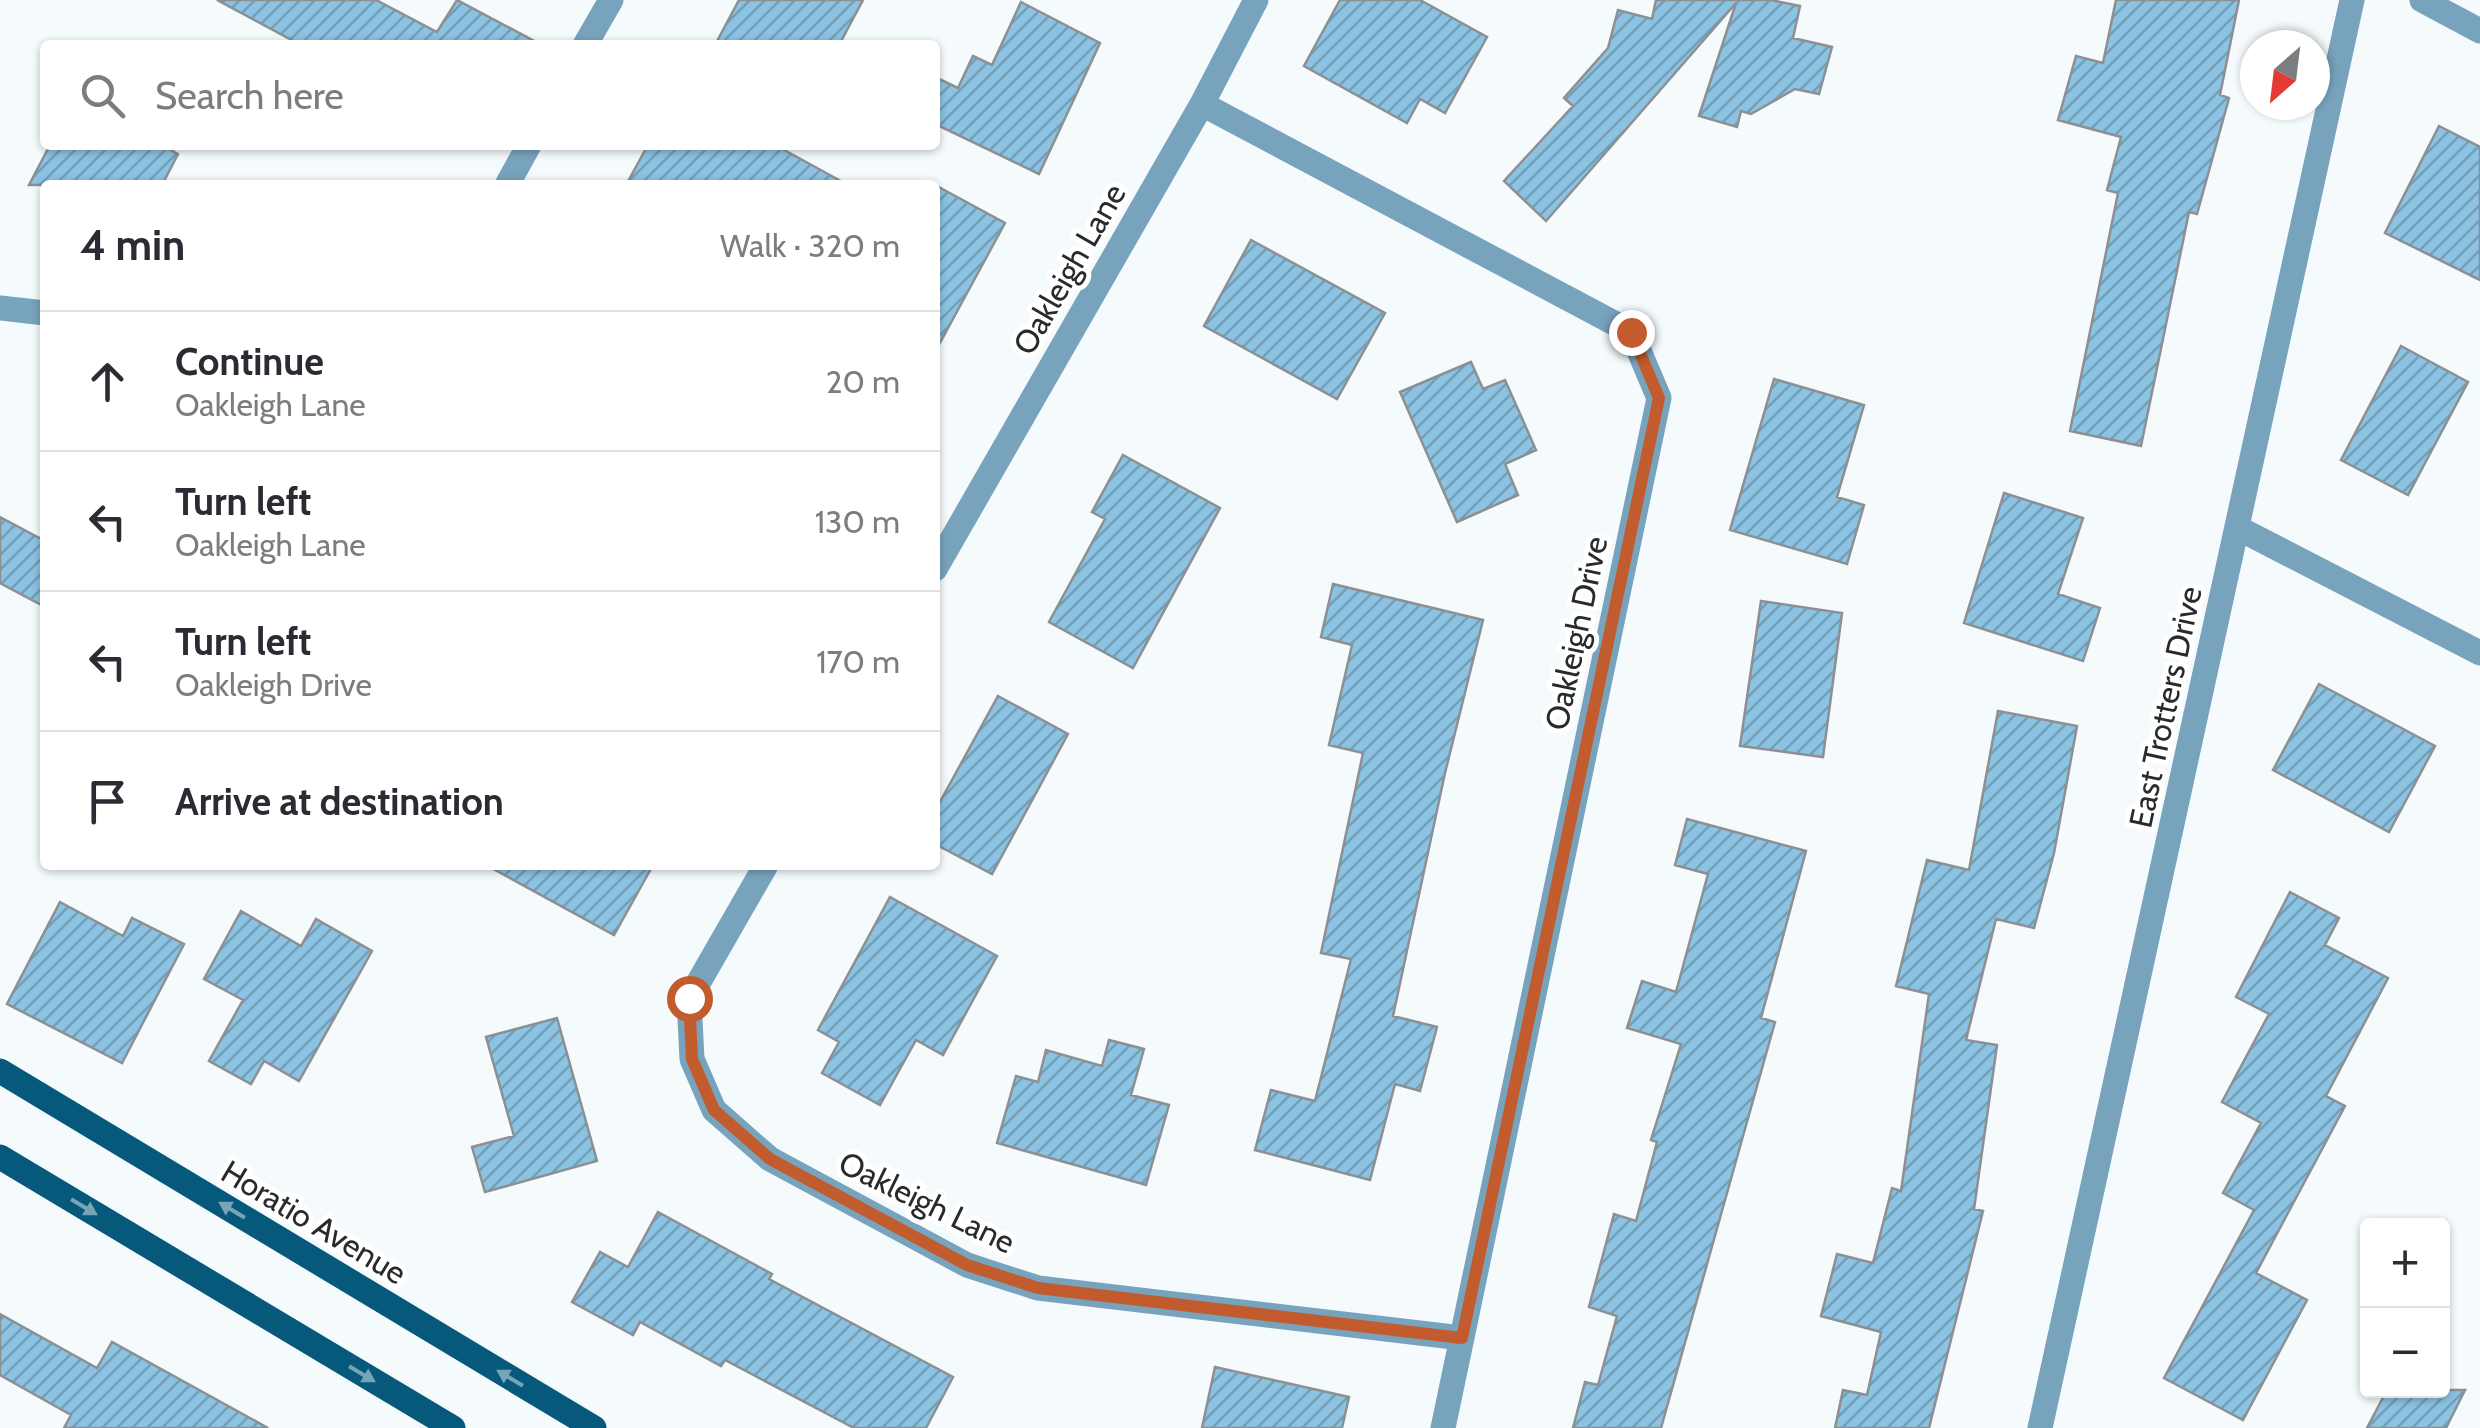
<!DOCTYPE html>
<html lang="en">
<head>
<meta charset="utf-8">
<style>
	:root { --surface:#fff; --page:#f2f2f3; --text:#2b2b33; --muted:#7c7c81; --line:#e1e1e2 }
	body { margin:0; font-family:Cabin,sans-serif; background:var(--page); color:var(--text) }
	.controls { position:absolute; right:30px; bottom:30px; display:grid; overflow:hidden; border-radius:10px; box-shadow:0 2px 8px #0004 }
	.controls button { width:90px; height:90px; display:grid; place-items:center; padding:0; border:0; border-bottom:2px solid var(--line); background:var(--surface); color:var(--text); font:50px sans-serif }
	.compass { position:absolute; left:2240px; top:30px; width:90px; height:90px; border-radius:50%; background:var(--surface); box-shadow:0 2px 8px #0004; rotate:208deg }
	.stop { position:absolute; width:30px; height:30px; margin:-22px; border:8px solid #c25b2e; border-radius:50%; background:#fff }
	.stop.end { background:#c25b2e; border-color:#fff; box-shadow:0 2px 10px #0008 }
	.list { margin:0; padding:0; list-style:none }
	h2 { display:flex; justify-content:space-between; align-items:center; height:130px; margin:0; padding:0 40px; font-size:42px }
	h2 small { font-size:32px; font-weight:400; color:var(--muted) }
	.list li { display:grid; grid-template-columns:65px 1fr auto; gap:30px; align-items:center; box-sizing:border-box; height:140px; padding:0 40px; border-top:2px solid var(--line) }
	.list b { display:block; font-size:38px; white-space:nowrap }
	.list p { margin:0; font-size:32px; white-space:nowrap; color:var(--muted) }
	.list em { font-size:32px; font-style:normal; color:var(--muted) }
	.icon { flex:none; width:55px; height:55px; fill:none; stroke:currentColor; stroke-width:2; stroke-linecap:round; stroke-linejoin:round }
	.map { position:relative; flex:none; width:2480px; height:1428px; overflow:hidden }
	.search { position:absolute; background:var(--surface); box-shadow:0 2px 8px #0004; left:40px; top:40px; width:900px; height:110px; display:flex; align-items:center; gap:25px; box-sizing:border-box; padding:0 35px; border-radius:10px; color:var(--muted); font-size:38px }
	.panel { position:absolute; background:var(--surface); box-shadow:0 2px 8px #0004; left:40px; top:180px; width:900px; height:690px; border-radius:10px }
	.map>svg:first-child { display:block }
	.building { fill:url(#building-hatch); stroke:#8c9093; stroke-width:2.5 }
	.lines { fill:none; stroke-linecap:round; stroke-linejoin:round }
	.minor { stroke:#78a3bd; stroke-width:25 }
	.major { stroke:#07597c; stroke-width:25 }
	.oneway { fill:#77a4b7 }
	.route { stroke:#c25b2e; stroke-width:12 }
	.labels { text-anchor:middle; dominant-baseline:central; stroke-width:10; stroke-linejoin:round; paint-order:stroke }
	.street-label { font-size:32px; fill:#282a2b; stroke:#fff }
</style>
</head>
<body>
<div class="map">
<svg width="2480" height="1428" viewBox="0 0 2480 1428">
	<defs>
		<pattern id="building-hatch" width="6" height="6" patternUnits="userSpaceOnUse" patternTransform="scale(2.5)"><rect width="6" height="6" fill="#8cc3e3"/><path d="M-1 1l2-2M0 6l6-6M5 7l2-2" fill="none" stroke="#729fb8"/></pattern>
	</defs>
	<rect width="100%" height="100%" fill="#f5fafd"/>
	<path class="building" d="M 217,0 L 376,0 L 437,32 L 457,0 L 542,45 L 301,45 Z
		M 739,0 L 863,0 L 839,45 L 715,45 Z
		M 1340,0 L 1420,0 L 1487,37 L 1445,113 L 1420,99 L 1407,123 L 1304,66 Z
		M 1656,0 L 1771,0 L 1800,6 L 1793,38 L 1832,47 L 1819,94 L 1795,89 L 1751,114 L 1741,111 L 1737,127 L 1699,116 L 1736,3 L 1546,221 L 1504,181 L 1573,106 L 1564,98 L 1608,48 L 1618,10 L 1652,19 Z
		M 2116,0 L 2239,0 L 2220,95 L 2229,98 L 2197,214 L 2189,212 L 2141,446 L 2070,431 L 2118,193 L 2107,190 L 2121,137 L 2058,120 L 2076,56 L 2103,63 Z
		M 1021,2 L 1100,43 L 1039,174 L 935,124 L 935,77 L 958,88 L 973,56 L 992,65 Z
		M 2439,126 L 2480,147 L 2480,280 L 2385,233 Z
		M 50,145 L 161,145 L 178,154 L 162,185 L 29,185 Z
		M 648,145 L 775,145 L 848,185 L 626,185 Z
		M 935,185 L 1005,223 L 935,352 Z
		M 1251,240 L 1385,313 L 1337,399 L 1204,326 Z
		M 2401,346 L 2468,382 L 2408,495 L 2341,460 Z
		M 1471,362 L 1483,389 L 1505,380 L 1536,450 L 1505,464 L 1518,495 L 1457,522 L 1400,392 Z
		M 1774,379 L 1864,405 L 1837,497 L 1864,505 L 1847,564 L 1730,530 Z
		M 1123,455 L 1220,508 L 1133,668 L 1049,622 L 1105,519 L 1092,512 Z
		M 2004,493 L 2083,518 L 2058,594 L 2100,608 L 2083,661 L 1964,623 Z
		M 0,517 L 45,541 L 45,607 L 0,583 Z
		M 1333,584 L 1483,620 L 1445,773 L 1393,1016 L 1437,1027 L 1420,1091 L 1395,1084 L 1370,1180 L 1255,1150 L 1271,1090 L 1315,1101 L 1351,959 L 1321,953 L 1363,753 L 1329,745 L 1352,645 L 1321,637 Z
		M 1761,601 L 1842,613 L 1823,757 L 1740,746 Z
		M 2319,684 L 2435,746 L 2389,832 L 2273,770 Z
		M 998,696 L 1068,734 L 992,874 L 935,844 L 935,811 Z
		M 1998,711 L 2077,726 L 2054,853 L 2034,928 L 1996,919 L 1966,1040 L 1997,1045 L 1974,1209 L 1983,1211 L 1929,1428 L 1835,1428 L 1843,1390 L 1867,1395 L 1881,1332 L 1821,1316 L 1837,1254 L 1873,1263 L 1892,1188 L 1901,1191 L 1929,994 L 1896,986 L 1927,860 L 1969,870 Z
		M 1687,819 L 1806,851 L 1761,1018 L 1775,1022 L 1661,1428 L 1573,1428 L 1585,1382 L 1598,1385 L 1617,1316 L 1589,1307 L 1614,1214 L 1636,1221 L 1657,1142 L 1651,1140 L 1681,1044 L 1627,1028 L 1642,981 L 1676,992 L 1708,874 L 1675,865 Z
		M 486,865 L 653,865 L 614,935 Z
		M 2290,892 L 2339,918 L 2325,945 L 2388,978 L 2326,1096 L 2345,1106 L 2256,1273 L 2307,1300 L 2243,1420 L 2164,1378 L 2254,1210 L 2223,1193 L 2261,1123 L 2222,1102 L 2269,1014 L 2236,997 Z
		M 890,897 L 997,956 L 943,1055 L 916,1040 L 880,1105 L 822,1073 L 839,1042 L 818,1030 Z
		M 60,902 L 123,936 L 132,918 L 184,944 L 122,1063 L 7,1004 Z
		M 241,911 L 301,946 L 316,919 L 372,951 L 299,1081 L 264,1061 L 251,1084 L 209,1061 L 243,1000 L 204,979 Z
		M 557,1018 L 597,1161 L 485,1192 L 472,1147 L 514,1136 L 486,1037 Z
		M 1109,1040 L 1144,1049 L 1131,1095 L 1169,1105 L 1146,1185 L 997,1143 L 1016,1076 L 1038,1082 L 1046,1050 L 1102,1066 Z
		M 658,1212 L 772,1274 L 769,1279 L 953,1377 L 926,1428 L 854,1428 L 725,1360 L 721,1366 L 640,1322 L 633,1335 L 572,1302 L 600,1252 L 628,1267 Z
		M 0,1314 L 97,1368 L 112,1342 L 268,1428 L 64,1428 L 71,1415 L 0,1375 Z
		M 1215,1367 L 1349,1397 L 1342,1428 L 1202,1428 Z
		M 2387,1390 L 2465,1390 L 2446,1428 L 2367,1428 Z"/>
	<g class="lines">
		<path class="minor" d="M 2422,0 L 2480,31
			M 585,45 L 611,0
			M 1202,104 L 1631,332 L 1659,398 L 1443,1428
			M 507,185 L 529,145
			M 0,308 L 45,313
			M 2238,528 L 2480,653
			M 935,569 L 1202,104 L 1256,0
			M 766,865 L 689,999 L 692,1059 L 714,1110 L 770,1159 L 967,1265 L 1038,1288 L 1462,1338
			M 2040,1428 L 2352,0"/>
		<path class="major" d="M 0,1071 L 594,1428
			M 0,1157 L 453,1428"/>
	</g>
	<defs><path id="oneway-solid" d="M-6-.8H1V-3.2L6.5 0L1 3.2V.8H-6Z" transform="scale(2.5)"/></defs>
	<g class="oneway">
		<use href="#oneway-solid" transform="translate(84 1207) rotate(31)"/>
		<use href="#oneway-solid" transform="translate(232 1210) rotate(-149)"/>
		<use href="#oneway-solid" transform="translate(362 1374) rotate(31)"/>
		<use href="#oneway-solid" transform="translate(510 1378) rotate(-149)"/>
	</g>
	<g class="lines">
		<path class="route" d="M 689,998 L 692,1059 L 714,1110 L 770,1159 L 967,1265 L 1038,1288 L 1462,1338 L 1659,398 L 1631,332"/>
	</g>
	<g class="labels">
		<g class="street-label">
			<text transform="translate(1069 269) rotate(-60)">Oakleigh Lane</text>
			<text transform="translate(1576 633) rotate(-78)">Oakleigh Drive</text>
			<text transform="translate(2165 707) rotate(-78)">East Trotters Drive</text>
			<text transform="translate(927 1202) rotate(26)">Oakleigh Lane</text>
			<text transform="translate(314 1222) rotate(31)">Horatio Avenue</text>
		</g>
	</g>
</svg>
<div class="controls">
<button>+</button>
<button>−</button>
</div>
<svg class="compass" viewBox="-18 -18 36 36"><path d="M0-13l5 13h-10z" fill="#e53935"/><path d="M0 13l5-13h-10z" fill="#7c7c81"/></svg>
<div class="stop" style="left:689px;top:998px"></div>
<div class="stop end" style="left:1631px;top:332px"></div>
<div class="search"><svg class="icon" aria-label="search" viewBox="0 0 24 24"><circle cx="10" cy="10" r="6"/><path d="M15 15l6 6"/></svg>Search here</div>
<section class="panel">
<h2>4 min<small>Walk · 320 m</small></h2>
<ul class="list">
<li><svg class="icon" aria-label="ahead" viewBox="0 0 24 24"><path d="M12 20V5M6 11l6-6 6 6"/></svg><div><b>Continue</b><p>Oakleigh Lane</p></div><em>20 m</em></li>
<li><svg class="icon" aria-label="left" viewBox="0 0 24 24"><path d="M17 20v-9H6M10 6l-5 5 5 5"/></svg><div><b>Turn left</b><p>Oakleigh Lane</p></div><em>130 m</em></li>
<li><svg class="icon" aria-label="left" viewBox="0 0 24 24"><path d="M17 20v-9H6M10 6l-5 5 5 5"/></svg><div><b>Turn left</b><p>Oakleigh Drive</p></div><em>170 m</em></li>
<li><svg class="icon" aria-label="arrive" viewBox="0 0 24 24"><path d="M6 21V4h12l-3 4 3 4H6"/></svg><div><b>Arrive at destination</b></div></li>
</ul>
</section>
</div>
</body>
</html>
